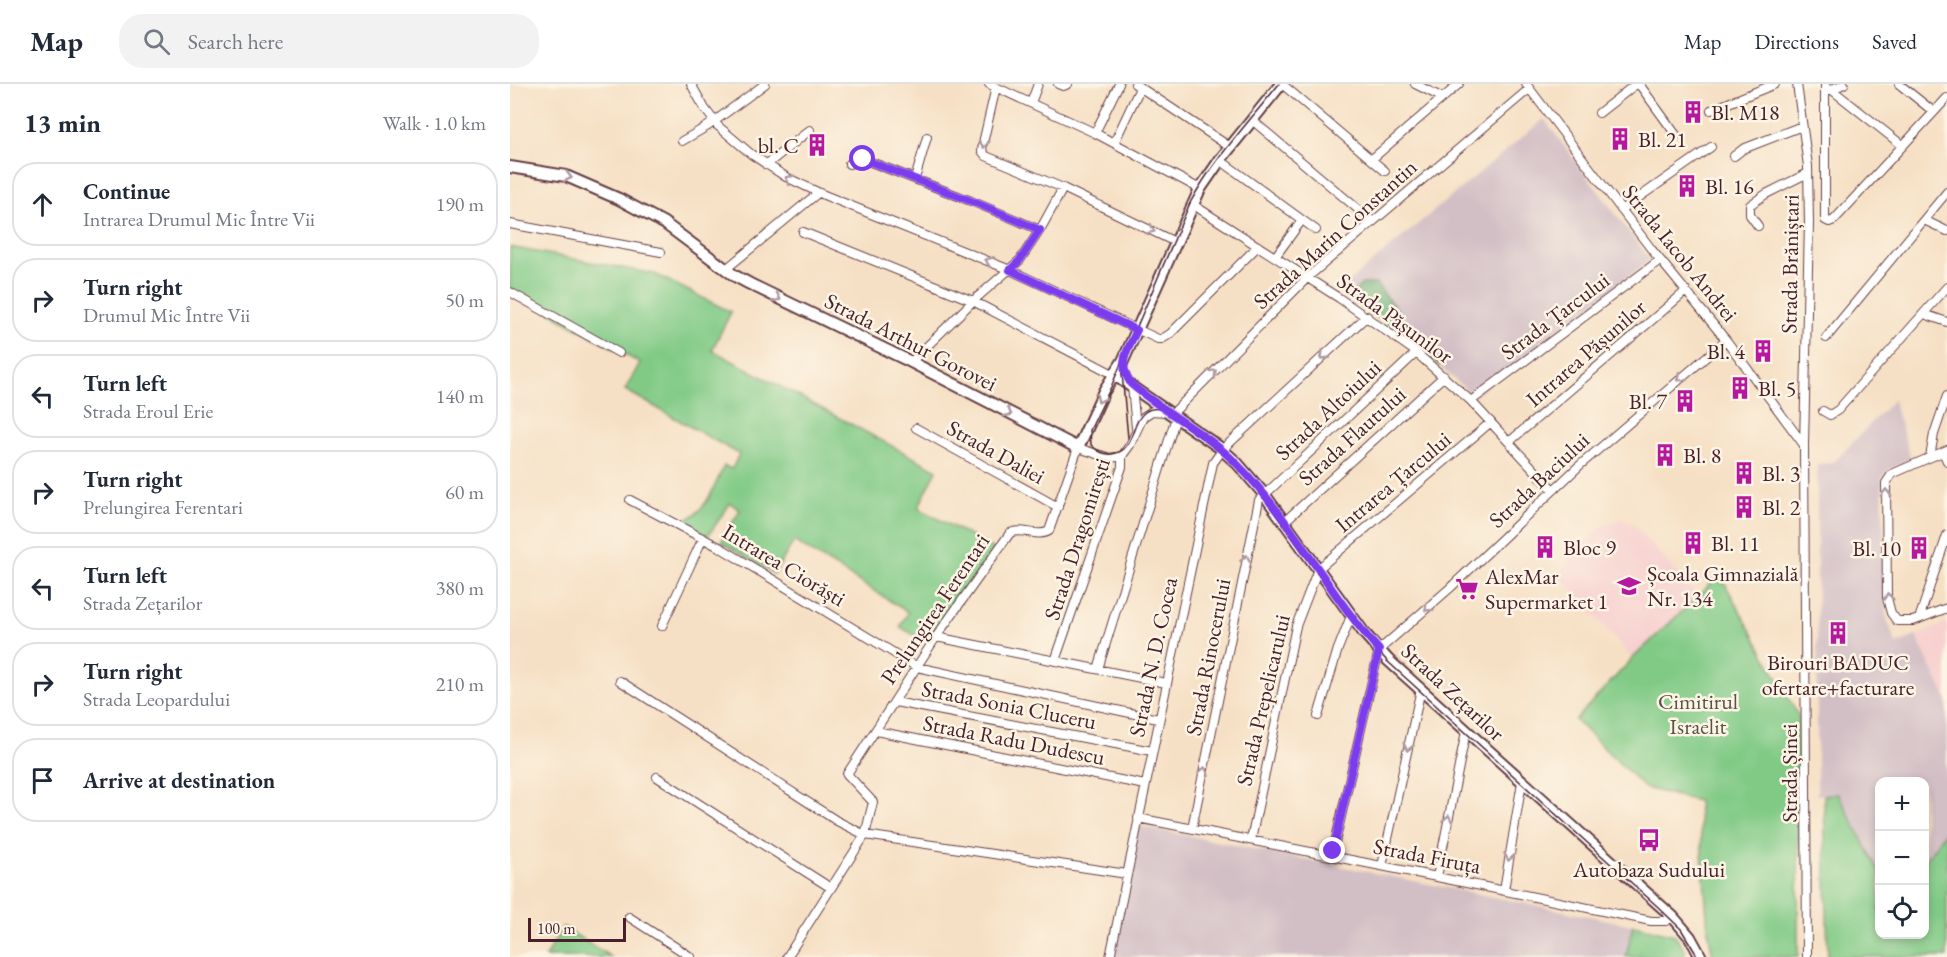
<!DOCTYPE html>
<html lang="en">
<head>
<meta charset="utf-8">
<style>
	:root { --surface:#fff; --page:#f2f2f3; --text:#1f2937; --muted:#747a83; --line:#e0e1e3 }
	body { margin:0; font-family:"EB Garamond",serif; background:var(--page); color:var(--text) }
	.controls { position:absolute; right:18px; bottom:18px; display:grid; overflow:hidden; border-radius:12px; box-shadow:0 3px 9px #0003 }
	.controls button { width:54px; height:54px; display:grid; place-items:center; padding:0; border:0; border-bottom:2px solid var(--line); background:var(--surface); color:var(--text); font:30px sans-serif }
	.scale { position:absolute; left:18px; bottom:15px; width:98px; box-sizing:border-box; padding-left:6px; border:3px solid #4a1f2b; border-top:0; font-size:16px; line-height:21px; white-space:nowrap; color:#4a1f2b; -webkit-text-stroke:4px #fcf5e5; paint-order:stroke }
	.stop { position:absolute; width:18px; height:18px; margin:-14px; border:4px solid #7c3aed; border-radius:50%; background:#fff }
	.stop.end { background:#7c3aed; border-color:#fff; box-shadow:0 2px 6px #0008 }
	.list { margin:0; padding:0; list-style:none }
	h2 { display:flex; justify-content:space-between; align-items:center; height:78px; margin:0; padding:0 24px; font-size:26px }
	h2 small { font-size:20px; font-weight:400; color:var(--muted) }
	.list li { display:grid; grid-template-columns:39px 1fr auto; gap:18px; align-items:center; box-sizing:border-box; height:84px; margin:0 12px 12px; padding:0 12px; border:2px solid var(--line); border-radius:24px }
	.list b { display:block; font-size:22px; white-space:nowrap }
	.list p { margin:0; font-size:20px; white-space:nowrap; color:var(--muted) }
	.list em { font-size:20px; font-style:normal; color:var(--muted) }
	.icon { flex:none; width:33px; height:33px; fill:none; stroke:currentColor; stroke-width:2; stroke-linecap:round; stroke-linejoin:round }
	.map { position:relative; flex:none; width:1437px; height:873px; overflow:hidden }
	header { display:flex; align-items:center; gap:36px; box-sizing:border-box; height:84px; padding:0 30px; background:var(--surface); border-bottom:2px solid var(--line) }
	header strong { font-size:28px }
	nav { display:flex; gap:33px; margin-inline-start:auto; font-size:21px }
	.search { width:420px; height:54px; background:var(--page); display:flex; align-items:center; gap:15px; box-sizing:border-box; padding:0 21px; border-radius:24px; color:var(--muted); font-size:22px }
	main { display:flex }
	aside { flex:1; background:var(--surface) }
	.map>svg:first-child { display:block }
	.built { fill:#f7d0cf }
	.industrial { fill:#d2bec5 }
	.green { fill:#81ca86; stroke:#667458; stroke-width:1.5 }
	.forest { fill:#68ae73; stroke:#59664f; stroke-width:1.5 }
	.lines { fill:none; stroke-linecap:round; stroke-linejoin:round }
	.street-casing { stroke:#643c42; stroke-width:10 }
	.secondary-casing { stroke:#643c42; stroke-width:14 }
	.street { stroke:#fff; stroke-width:8 }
	.secondary { stroke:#fff; stroke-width:10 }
	.tram { stroke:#4a1f2b; stroke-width:1.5 }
	.oneway { stroke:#ae9aa0 }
	.route { stroke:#7c3aed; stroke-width:8 }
	.labels { text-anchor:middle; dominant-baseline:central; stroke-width:5; stroke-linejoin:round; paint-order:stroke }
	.poi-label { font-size:22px; fill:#4a1f2b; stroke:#fcf5e5; text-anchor:start }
	.street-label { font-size:22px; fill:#4a1f2b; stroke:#fcf5e5 }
	.park-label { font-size:22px; fill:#5a5246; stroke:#fcf5e5 }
</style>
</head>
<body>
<header>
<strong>Map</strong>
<div class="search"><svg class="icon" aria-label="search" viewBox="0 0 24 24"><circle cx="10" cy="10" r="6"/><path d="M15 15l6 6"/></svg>Search here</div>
<nav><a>Map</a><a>Directions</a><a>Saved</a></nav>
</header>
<main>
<aside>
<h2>13 min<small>Walk · 1.0 km</small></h2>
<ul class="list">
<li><svg class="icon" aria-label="ahead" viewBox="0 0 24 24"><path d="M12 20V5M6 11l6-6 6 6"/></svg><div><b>Continue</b><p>Intrarea Drumul Mic Între Vii</p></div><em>190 m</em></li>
<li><svg class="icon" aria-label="right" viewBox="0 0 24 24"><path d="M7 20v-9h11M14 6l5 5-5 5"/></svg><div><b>Turn right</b><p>Drumul Mic Între Vii</p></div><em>50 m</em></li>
<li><svg class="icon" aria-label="left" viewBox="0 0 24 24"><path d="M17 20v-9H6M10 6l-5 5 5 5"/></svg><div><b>Turn left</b><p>Strada Eroul Erie</p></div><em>140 m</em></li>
<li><svg class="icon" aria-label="right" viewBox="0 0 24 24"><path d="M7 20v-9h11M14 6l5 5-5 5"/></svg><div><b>Turn right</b><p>Prelungirea Ferentari</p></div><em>60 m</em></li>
<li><svg class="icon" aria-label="left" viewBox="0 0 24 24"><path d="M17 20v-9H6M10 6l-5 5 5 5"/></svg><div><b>Turn left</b><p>Strada Zețarilor</p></div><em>380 m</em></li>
<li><svg class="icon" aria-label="right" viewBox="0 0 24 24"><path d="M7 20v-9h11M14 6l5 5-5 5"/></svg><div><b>Turn right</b><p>Strada Leopardului</p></div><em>210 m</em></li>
<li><svg class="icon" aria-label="arrive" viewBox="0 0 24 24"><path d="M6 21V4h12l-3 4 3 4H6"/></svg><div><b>Arrive at destination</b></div></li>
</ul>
</aside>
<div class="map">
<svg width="1437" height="873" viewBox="0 0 1437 873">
	<rect width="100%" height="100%" fill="#fcf5e5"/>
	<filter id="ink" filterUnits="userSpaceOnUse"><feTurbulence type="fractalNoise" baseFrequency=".0167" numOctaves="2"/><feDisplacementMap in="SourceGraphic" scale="12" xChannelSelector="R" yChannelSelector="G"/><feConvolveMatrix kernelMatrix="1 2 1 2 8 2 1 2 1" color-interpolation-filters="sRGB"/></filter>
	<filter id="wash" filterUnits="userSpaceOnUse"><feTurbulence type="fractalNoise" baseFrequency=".008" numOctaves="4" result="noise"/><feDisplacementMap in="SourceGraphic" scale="24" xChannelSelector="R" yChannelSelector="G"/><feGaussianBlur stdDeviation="1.35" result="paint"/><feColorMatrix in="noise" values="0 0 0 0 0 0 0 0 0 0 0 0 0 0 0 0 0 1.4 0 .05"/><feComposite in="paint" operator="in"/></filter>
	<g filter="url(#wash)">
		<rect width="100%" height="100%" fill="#f6e0c5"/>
		<path class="built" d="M 1111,435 L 1124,441 L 1187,512 L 1122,574 L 1051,493 L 1053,491 L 1050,487 L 1060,477 L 1057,473 L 1092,443 Z
			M 1437,539 L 1437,616 L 1406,552 Z"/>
		<path class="industrial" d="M 1034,35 L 1140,176 L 964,312 L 893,251 L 829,206 Z
			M 1383,316 L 1401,375 L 1378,386 L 1372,394 L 1376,532 L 1386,560 L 1406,552 L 1437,616 L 1437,745 L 1415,777 L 1414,698 L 1370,698 L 1369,788 L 1328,710 L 1307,711 L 1307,380 L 1323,379 Z
			M 624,741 L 1123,841 L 1116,873 L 597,873 Z"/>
		<path class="green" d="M 0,163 L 145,190 L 221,228 L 202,266 L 427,386 L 408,424 L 484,465 L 417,558 L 390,543 L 398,528 L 284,457 L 264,490 L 211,458 L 230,426 L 220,419 L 198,452 L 175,440 L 177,435 C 197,427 205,400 214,382 L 222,385 L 229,370 L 115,306 L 130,279 L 0,206 Z
			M 1210,491 L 1289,633 L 1288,873 L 1203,873 L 1198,846 L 1188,717 L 1135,704 L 1065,636 L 1124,573 Z
			M 1328,710 L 1369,788 L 1370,850 L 1414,850 L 1415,777 L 1437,745 L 1437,873 L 1318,873 L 1314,711 Z
			M 1123,841 L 1165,851 L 1175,866 L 1174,873 L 1116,873 Z
			M 53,843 L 101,873 L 35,873 Z"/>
		<path class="forest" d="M 852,200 L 866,200 L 888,227 L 885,231 L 932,278 L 929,281 L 893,251 L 838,213 Z"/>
	</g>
	<g filter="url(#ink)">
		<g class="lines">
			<g class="street-casing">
				<path id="street" d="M 181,0 L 195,25 L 208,42 L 241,70 L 276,93 L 314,111 L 500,186 L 648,255 L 652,255 L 660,250 L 748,162
					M 479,0 L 585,49 L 690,105
					M 548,0 L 553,2 L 558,0
					M 625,0 L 720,63
					M 772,0 L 875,87
					M 905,0 L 933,14
					M 1016,0 L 1142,166 L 1216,256 L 1294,361
					M 1129,0 L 1166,51
					M 1287,0 L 1298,82 L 1299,139 L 1294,361 L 1297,873
					M 1315,0 L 1315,136 L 1319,138 L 1324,136 L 1437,14
					M 1389,0 L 1424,28
					M 486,3 L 473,59 L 472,67 L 476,72 L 553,104 L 665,158
					M 1321,5 L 1393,62
					M 1319,6 L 1334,0
					M 521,19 L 528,0
					M 1201,26 L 1265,0
					M 1089,29 L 1126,0
					M 742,36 L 862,137
					M 585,49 L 609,0
					M 172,57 L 198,42 L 255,0
					M 604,59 L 630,4
					M 1224,72 L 1233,65 L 1292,42
					M 862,75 L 949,0
					M 710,76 L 806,146
					M 339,80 L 353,75 L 461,117 L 530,146
					M 256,81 L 300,46
					M 405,95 L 417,53
					M 682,120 L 829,214 L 903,266 L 961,317 L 1043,406
					M 1111,126 L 1201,63
					M 1414,136 L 1437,147
					M 0,140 L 151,168
					M 1248,142 L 1240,131 L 1240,121 L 1256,110 L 1298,89
					M 293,148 L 463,217 L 603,290
					M 765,173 L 792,136
					M 216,185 L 308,109
					M 0,208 L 109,269
					M 1414,230 L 1437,238
					M 1316,254 L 1437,108
					M 401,278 L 463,217 L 510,176 L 530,146 L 553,104
					M 622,302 L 626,344
					M 961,317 L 1150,176
					M 1313,327 L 1320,331 L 1328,326 L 1437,203
					M 662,330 L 798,193 L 1019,5
					M 406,344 L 548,423
					M 999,358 L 1176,207
					M 1437,366 L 1382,390 L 1376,399 L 1377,514 L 1381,529 L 1387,537 L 1403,537 L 1437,524
					M 1433,368 L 1437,377
					M 1420,373 L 1424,350 L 1437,312
					M 120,416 L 211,464 L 407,583 L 648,635
					M 774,438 L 934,292
					M 1409,535 L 1437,451
					M 152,542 L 193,454
					M 426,553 L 656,599
					M 545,577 L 612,383 L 612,372 L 620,361 L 633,333 L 642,327 L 656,328
					M 588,585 L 666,333
					M 110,597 L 327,737 L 355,751 L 617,790
					M 385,618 L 642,667
					M 808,632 L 828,565 L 841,532
					M 366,647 L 635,701
					M 147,693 L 321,804
					M 628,734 L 927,793 L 1141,837 L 1156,837 L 1163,833
					M 682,744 L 749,416 L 907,268
					M 741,756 L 786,542 L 808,485 L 981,338
					M 822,772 L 869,566 L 940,504 L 1069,382 L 1216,256
					M 872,782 L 911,605
					M 927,793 L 956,647
					M 994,806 L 1012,698
					M 119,833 L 181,873
					M 277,873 L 355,751 L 363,718 L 337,690 L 426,553 L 500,449 C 513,443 528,454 539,447 L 568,364 L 600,374 L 612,372
					M 600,873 L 703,379 L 713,365 L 857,232"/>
			</g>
			<g class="secondary-casing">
				<path id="secondary" d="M 0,83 L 56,92 L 109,115 L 154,139 L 225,192 L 240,200 L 401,278 L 568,364 L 594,307 L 613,277 L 690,105 L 710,76 L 771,0
					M 603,290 L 709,363 L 727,379 L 754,410 L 854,549 L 878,576 L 1163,833 L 1180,853 L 1191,873"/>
			</g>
			<use href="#street" class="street"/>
			<use href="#secondary" class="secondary"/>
			<path class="tram" d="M 769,0 C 738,39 703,76 680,119 L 601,303 L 580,346 L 581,361 C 587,367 593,371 602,370 C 625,368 620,339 635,328 C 640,324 647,324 653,325 L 721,376 L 744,400 L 847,543 L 877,577 L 1147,822 L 1171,845 L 1188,873
				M 612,286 L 617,297 L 657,324
				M 612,289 L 618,354"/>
		</g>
		<defs><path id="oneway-chevron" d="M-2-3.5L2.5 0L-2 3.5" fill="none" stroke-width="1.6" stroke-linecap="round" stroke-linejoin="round" transform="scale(1.5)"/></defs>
		<g class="oneway">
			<use href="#oneway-chevron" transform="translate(474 60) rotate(94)"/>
			<use href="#oneway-chevron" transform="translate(58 93) rotate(15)"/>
			<use href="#oneway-chevron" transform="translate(279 95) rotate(-152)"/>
			<use href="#oneway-chevron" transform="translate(641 146) rotate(26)"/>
			<use href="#oneway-chevron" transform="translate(479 177) rotate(-158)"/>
			<use href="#oneway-chevron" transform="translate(267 214) rotate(26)"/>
			<use href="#oneway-chevron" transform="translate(814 272) rotate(137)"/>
			<use href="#oneway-chevron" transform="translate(703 289) rotate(-45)"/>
			<use href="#oneway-chevron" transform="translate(1171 294) rotate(140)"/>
			<use href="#oneway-chevron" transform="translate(590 315) rotate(116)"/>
			<use href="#oneway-chevron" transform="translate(498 329) rotate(28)"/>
			<use href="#oneway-chevron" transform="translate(1376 409) rotate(-90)"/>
			<use href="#oneway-chevron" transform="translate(736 475) rotate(-79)"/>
			<use href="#oneway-chevron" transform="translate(1378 513) rotate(-96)"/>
			<use href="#oneway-chevron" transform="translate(918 524) rotate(138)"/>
			<use href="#oneway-chevron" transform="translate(898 663) rotate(103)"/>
			<use href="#oneway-chevron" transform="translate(694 687) rotate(-79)"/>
			<use href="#oneway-chevron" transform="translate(938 735) rotate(-79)"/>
			<use href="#oneway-chevron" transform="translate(999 773) rotate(99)"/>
		</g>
	</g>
	<g class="lines" filter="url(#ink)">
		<path class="route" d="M 353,75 L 461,117 L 530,146 L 510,176 L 500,186 L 627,246 C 617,267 607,278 621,300 C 654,329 696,348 727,380 C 782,435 817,508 869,566 L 823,767"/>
	</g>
	<defs>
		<g id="building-bare" transform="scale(1.8)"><path d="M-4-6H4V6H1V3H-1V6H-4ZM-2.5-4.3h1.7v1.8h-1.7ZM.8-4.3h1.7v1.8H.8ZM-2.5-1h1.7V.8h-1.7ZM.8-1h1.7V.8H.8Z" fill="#b5179e" stroke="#fcf5e5" stroke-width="2.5" paint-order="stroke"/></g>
		<g id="school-bare" transform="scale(1.8)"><path d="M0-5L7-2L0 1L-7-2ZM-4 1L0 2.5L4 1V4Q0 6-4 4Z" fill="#b5179e" stroke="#fcf5e5" stroke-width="2.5" paint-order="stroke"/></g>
		<g id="supermarket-bare" transform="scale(1.8)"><path d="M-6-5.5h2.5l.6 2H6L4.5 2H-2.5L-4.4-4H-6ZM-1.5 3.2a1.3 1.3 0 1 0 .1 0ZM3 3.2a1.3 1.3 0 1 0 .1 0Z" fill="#b5179e" stroke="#fcf5e5" stroke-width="2.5" paint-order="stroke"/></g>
		<g id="bus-bare" transform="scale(1.8)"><path d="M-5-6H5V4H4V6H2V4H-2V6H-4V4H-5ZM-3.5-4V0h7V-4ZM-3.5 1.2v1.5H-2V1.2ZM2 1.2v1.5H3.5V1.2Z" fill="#b5179e" stroke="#fcf5e5" stroke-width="2.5" paint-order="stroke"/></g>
	</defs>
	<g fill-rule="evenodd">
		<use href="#building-bare" x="1183" y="28"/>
		<use href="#building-bare" x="1110" y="55"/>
		<use href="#building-bare" x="307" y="61"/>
		<use href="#building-bare" x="1177" y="102"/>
		<use href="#building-bare" x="1253" y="267"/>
		<use href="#building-bare" x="1230" y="304"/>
		<use href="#building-bare" x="1175" y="317"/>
		<use href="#building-bare" x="1155" y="371"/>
		<use href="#building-bare" x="1234" y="389"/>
		<use href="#building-bare" x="1234" y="423"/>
		<use href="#building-bare" x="1183" y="459"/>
		<use href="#building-bare" x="1035" y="463"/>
		<use href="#building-bare" x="1409" y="464"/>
		<use href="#school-bare" x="1119" y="502"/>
		<use href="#supermarket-bare" x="957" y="505"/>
		<use href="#building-bare" x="1328" y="549"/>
		<use href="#bus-bare" x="1139" y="756"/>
	</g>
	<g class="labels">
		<g class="poi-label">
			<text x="1201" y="28">Bl. M18</text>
			<text x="1128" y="55">Bl. 21</text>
			<text x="289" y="61" text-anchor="end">bl. C</text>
			<text x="1195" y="102">Bl. 16</text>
			<text x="1235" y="267" text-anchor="end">Bl. 4</text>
			<text x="1248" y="304">Bl. 5</text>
			<text x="1157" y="317" text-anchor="end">Bl. 7</text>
			<text x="1173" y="371">Bl. 8</text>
			<text x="1252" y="389">Bl. 3</text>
			<text x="1252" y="423">Bl. 2</text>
			<text x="1201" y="459">Bl. 11</text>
			<text x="1053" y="463">Bloc 9</text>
			<text x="1391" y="464" text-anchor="end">Bl. 10</text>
			<text x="1137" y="489">Școala Gimnazială<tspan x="1137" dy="25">Nr. 134</tspan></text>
			<text x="975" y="492">AlexMar<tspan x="975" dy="25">Supermarket 1</tspan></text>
			<text x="1328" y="578" text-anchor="middle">Birouri BADUC<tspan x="1328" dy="25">ofertare+facturare</tspan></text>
			<text x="1139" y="785" text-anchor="middle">Autobaza Sudului</text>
		</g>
		<g class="street-label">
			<text transform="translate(825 150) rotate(-42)">Strada Marin Constantin</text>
			<text transform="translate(1170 169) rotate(51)">Strada Iacob Andrei</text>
			<text transform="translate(1280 180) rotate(-89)">Strada Brăniștari</text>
			<text transform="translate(1045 232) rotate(-37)">Strada Țarcului</text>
			<text transform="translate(885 234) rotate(36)">Strada Pășunilor</text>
			<text transform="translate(401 258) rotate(27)">Strada Arthur Gorovei</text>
			<text transform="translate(1076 269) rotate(-41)">Intrarea Pășunilor</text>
			<text transform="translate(818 326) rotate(-43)">Strada Altoiului</text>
			<text transform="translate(842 352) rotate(-42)">Strada Flautului</text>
			<text transform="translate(486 368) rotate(29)">Strada Daliei</text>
			<text transform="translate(1029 396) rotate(-43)">Strada Baciului</text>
			<text transform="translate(883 398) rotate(-40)">Intrarea Țarcului</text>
			<text transform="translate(567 455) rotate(-72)">Strada Dragomirești</text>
			<text transform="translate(274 481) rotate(31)">Intrarea Ciorăști</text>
			<text transform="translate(425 525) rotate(-56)">Prelungirea Ferentari</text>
			<text transform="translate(643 573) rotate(-78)">Strada N. D. Cocea</text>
			<text transform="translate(698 573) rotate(-79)">Strada Rinocerului</text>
			<text transform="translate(943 608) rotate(43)">Strada Zețarilor</text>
			<text transform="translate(753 616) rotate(-77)">Strada Prepelicarului</text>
			<text transform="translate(499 621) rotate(11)">Strada Sonia Cluceru</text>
			<text transform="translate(504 656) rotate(11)">Strada Radu Dudescu</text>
			<text transform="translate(1279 689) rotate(-90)">Strada Șinei</text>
			<text transform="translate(917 772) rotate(11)">Strada Firuța</text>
		</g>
		<g class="park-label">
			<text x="1188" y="617">Cimitirul<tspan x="1188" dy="25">Israelit</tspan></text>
		</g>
	</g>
</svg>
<div class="controls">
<button>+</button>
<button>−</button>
<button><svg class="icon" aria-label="locate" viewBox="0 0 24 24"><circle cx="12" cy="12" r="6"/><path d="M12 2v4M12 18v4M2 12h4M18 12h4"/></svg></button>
</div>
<div class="scale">100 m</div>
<div class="stop" style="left:353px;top:75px"></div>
<div class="stop end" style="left:823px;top:767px"></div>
</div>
</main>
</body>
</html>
